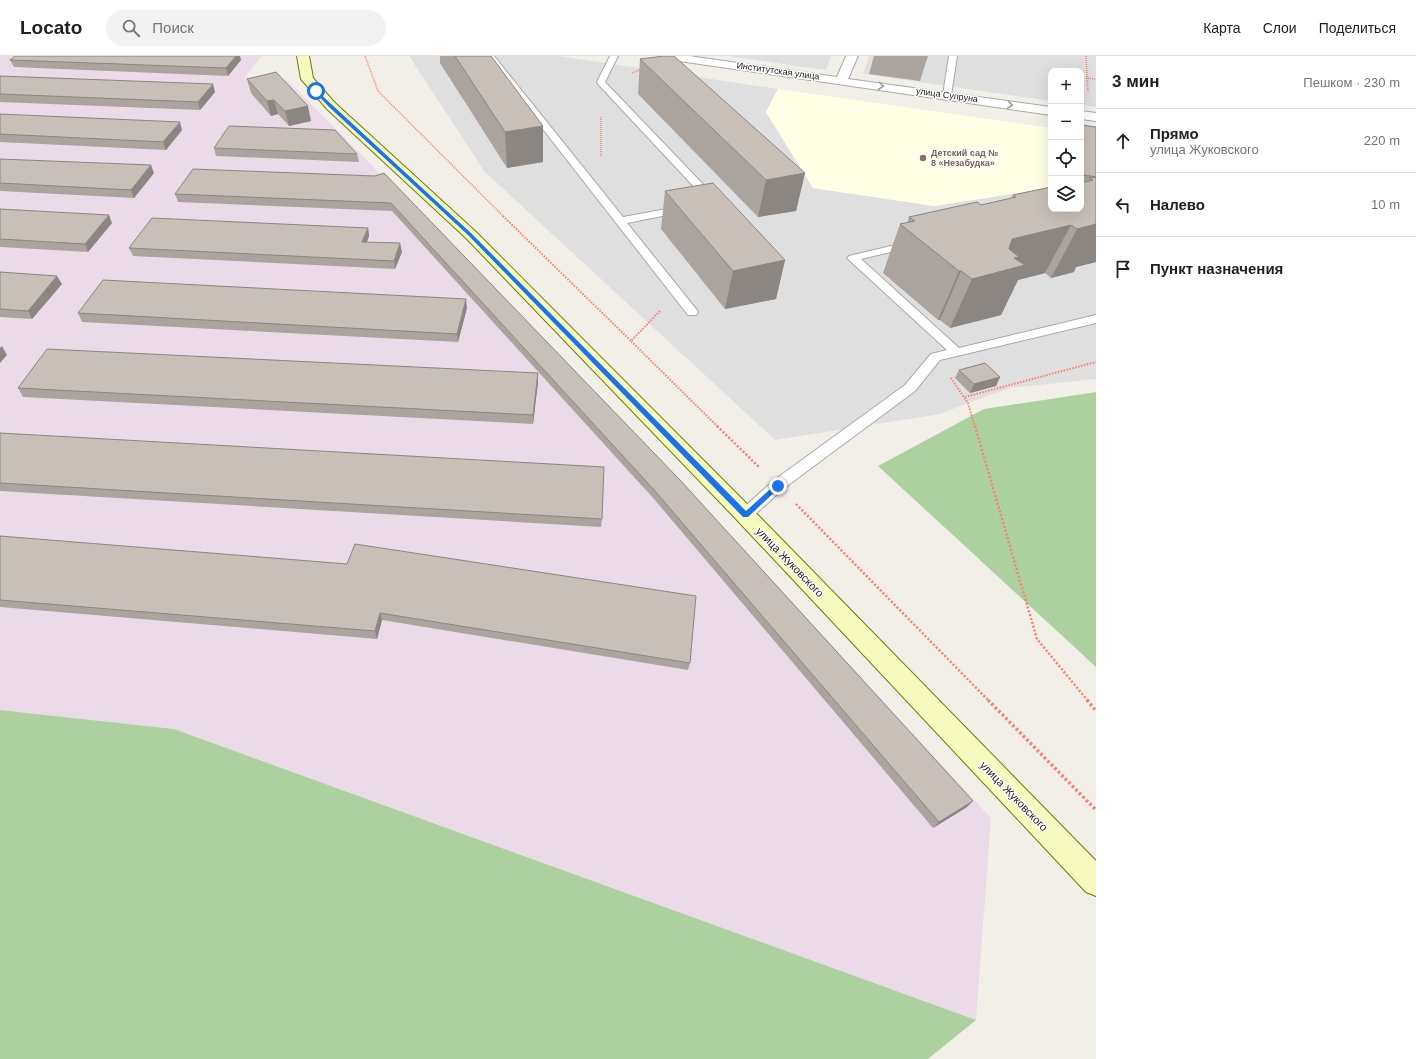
<!DOCTYPE html>
<html lang="ru">
<head>
<meta charset="utf-8">
<style>
	:root { --surface:#fff; --page:#f2f2f2; --text:#202124; --muted:#757577; --line:#e0e0e0 }
	body { margin:0; font-family:Arial,sans-serif; background:var(--page); color:var(--text) }
	.controls { position:absolute; right:12px; top:12px; display:grid; overflow:hidden; border-radius:8px; box-shadow:0 4px 16px #0002 }
	.controls button { width:36px; height:36px; display:grid; place-items:center; padding:0; border:0; border-bottom:1px solid var(--line); background:var(--surface); color:var(--text); font:20px sans-serif }
	.stop { position:absolute; width:12px; height:12px; margin:-9px; border:3px solid #1a73e8; border-radius:50%; background:#fff }
	.stop.end { background:#1a73e8; border-color:#fff; box-shadow:0 1px 4px #0008 }
	.list { margin:0; padding:0; list-style:none }
	h2 { display:flex; justify-content:space-between; align-items:center; height:52px; margin:0; padding:0 16px; font-size:17px }
	h2 small { font-size:13px; font-weight:400; color:var(--muted) }
	.list li { display:grid; grid-template-columns:26px 1fr auto; gap:12px; align-items:center; box-sizing:border-box; height:64px; padding:0 16px; border-top:1px solid var(--line) }
	.list b { display:block; font-size:15px; white-space:nowrap }
	.list p { margin:0; font-size:13px; white-space:nowrap; color:var(--muted) }
	.list em { font-size:13px; font-style:normal; color:var(--muted) }
	.icon { flex:none; width:22px; height:22px; fill:none; stroke:currentColor; stroke-width:2; stroke-linecap:round; stroke-linejoin:round }
	.map { position:relative; flex:none; width:1096px; height:1003px; overflow:hidden }
	header { display:flex; align-items:center; gap:24px; box-sizing:border-box; height:56px; padding:0 20px; background:var(--surface); border-bottom:1px solid var(--line) }
	header strong { font-size:19px }
	nav { display:flex; gap:22px; margin-inline-start:auto; font-size:14px }
	.search { width:280px; height:36px; background:var(--page); display:flex; align-items:center; gap:10px; box-sizing:border-box; padding:0 14px; border-radius:22px; color:var(--muted); font-size:15px }
	main { display:flex }
	aside { flex:1; background:var(--surface) }
	.map>svg:first-child { display:block }
	.residential { fill:#e0dfdf }
	.industrial { fill:#ebdbe8 }
	.education { fill:#ffffe5 }
	.forest { fill:#add19e }
	.lines { fill:none; stroke-linecap:round; stroke-linejoin:round }
	.lane-casing { stroke:#a9a9a9; stroke-width:2 }
	.street-casing { stroke:#a9a9a9; stroke-width:2 }
	.secondary-casing { stroke:#707d05; stroke-width:2 }
	.path-far3 { stroke:#fa8072; stroke-width:1.5; stroke-dasharray:1 1; stroke-linecap:butt }
	.path-far2 { stroke:#fa8072; stroke-width:2; stroke-dasharray:1.5 1.5; stroke-linecap:butt }
	.path-far1 { stroke:#fa8072; stroke-width:2.5; stroke-dasharray:2 2; stroke-linecap:butt }
	.path { stroke:#fa8072; stroke-width:3.5; stroke-dasharray:2.5 2.5; stroke-linecap:butt }
	.lane { fill:#fff; fill-rule:evenodd }
	.street { fill:#fff; fill-rule:evenodd }
	.secondary { fill:#f7fabf; fill-rule:evenodd }
	.wall { fill:#aba49e }
	.shaded-wall { fill:#8b8681 }
	.building { fill:#c7bfb8; stroke:#8b8681 }
	.oneway { stroke:#9c9c9c }
	.route { fill:#1a73e8 }
	.education-dot { fill:#8d6e63; stroke:#fff; stroke-width:1.5 }
	.labels { text-anchor:middle; dominant-baseline:central; stroke-width:3; stroke-linejoin:round; paint-order:stroke }
	.far-street-label { font-size:9px; fill:#222; stroke:#fff }
	.far-education-label { font-size:9px; font-weight:bold; fill:#785e54; stroke:#fff; text-anchor:start }
	.street-label { font-size:11px; fill:#222; stroke:#fff }
</style>
</head>
<body>
<header>
<strong>Locato</strong>
<div class="search"><svg class="icon" aria-label="search" viewBox="0 0 24 24"><circle cx="10" cy="10" r="6"/><path d="M15 15l6 6"/></svg>Поиск</div>
<nav><a>Карта</a><a>Слои</a><a>Поделиться</a></nav>
</header>
<main>
<div class="map">
<svg width="1096" height="1003" viewBox="0 0 1096 1003">
	<rect width="100%" height="100%" fill="#f2efe9"/>
	<path class="residential" d="M 409,0 L 559,0 L 778,33 L 766,56 L 813,132 L 934,150 L 1051,132 L 1051,153 L 1081,153 L 1081,76 L 1096,79 L 1096,323 L 1010,332 L 968,347 L 940,358 L 775,384 L 485,116 Z
		M 727,0 L 831,0 L 826,14 Z
		M 869,0 L 1096,0 L 1096,51 L 1081,49 L 1081,15 L 1051,15 L 1051,45 L 863,18 Z"/>
	<path class="industrial" d="M 0,0 L 262,0 L 245,21 L 287,24 L 351,88 L 708,455 L 991,762 L 976,964 L 174,673 L 0,654 Z"/>
	<path class="education" d="M 778,33 L 1051,72 L 1051,132 L 934,150 L 813,132 L 766,56 Z"/>
	<path class="forest" d="M 1096,336 L 1096,611 L 878,410 L 984,353 Z
		M 0,654 L 174,673 L 976,964 L 928,1003 L 0,1003 Z"/>
	<g class="lines">
		<g class="lane-casing">
			<path id="lane" d="M 486,0 L 494,0 L 623,161 L 683,150 L 687,151 L 688,153 L 687,155 L 627,167 L 696,253 L 698,256 L 696,259 L 688,259 Z
				M 610,0 L 618,0 L 605,26 L 718,144 L 719,146 L 718,148 L 710,148 L 598,28 L 597,26 Z
				M 949,0 L 957,0 L 951,39 L 947,42 L 943,39 Z
				M 912,185 L 916,186 L 918,188 L 916,190 L 861,203 L 959,292 L 1096,259 L 1096,267 L 940,304 L 915,335 L 783,433 L 750,463 L 745,465 L 740,463 L 737,459 L 740,455 L 773,425 L 905,329 L 931,298 L 947,294 L 847,202 L 849,200 Z"/>
		</g>
		<g class="street-casing">
			<path id="street" d="M 659,0 L 689,0 L 837,21 L 846,0 L 858,0 L 848,23 L 1051,51 L 1051,59 L 665,3 Z
				M 1081,55 L 1096,57 L 1096,65 L 1081,63 Z"/>
		</g>
		<g class="secondary-casing">
			<path id="secondary" d="M 297,0 L 309,0 L 313,22 L 335,47 L 476,176 L 752,453 L 1096,805 L 1096,840 L 1086,836 L 738,465 L 466,182 L 327,53 L 301,23 Z"/>
		</g>
		<path class="path-far3" d="M 365,0 L 378,35 L 504,161
			M 1086,0 L 1088,35
			M 632,17 L 642,13
			M 1086,22 L 1096,23
			M 601,61 L 601,100"/>
		<path class="path-far2" d="M 503,160 L 631,285
			M 660,255 L 631,285 L 718,371
			M 951,322 L 968,347 L 975,371
			M 965,341 L 1096,306"/>
		<path class="path-far1" d="M 717,370 L 760,412
			M 975,370 L 1037,583 L 1088,645
			M 796,448 L 989,645"/>
		<path class="path" d="M 988,644 L 1096,754
			M 1087,644 L 1096,655"/>
		<use href="#lane" class="lane"/>
		<use href="#street" class="street"/>
		<use href="#secondary" class="secondary"/>
	</g>
	<path class="wall" d="M 440,0 L 491,0 L 543,70 L 543,106 L 507,112 L 440,7 Z
		M 874,0 L 928,0 L 920,25 L 869,18 Z
		M 640,3 L 805,117 L 796,155 L 758,161 L 638,38 Z
		M 10,4 L 241,4 L 228,20 L 14,11 Z
		M 0,20 L 215,36 L 200,54 L 0,46 Z
		M 247,23 L 311,65 L 289,70 L 278,58 L 271,60 L 251,37 Z
		M 0,58 L 182,74 L 166,94 L 0,86 Z
		M 1081,69 L 1096,71 L 1096,206 L 1076,211 L 1074,216 L 1051,222 L 1045,217 L 1018,224 L 1001,259 L 950,272 L 940,264 L 938,264 L 883,217 L 900,168 L 907,167 L 909,161 L 981,149 L 1011,142 L 1013,139 L 1051,153 L 1081,127 Z
		M 214,92 L 357,98 L 359,106 L 216,100 Z
		M 0,103 L 154,117 L 134,142 L 0,135 Z
		M 375,120 L 967,751 L 933,772 L 654,443 L 392,155 L 178,146 L 175,138 Z
		M 665,135 L 785,204 L 776,243 L 725,253 L 661,173 Z
		M 0,153 L 112,167 L 88,196 L 0,191 Z
		M 368,172 L 369,180 L 367,186 L 402,196 L 395,213 L 133,200 L 129,192 Z
		M 0,216 L 62,228 L 32,263 L 0,261 Z
		M 467,252 L 458,286 L 82,266 L 78,257 Z
		M 959,314 L 1000,321 L 996,330 L 970,337 L 955,322 Z
		M 538,326 L 533,368 L 23,341 L 18,332 Z
		M 0,377 L 602,463 L 601,471 L 0,435 Z
		M 0,480 L 690,607 L 688,614 L 382,564 L 377,583 L 0,551 Z"/>
	<path class="shaded-wall" d="M 236,0 L 240,0 L 241,4 L 228,20 L 226,12 Z
		M 213,28 L 215,36 L 200,54 L 198,46 Z
		M 274,44 L 278,58 L 271,60 L 267,45 Z
		M 308,50 L 311,65 L 289,70 L 285,55 Z
		M 180,66 L 182,74 L 166,94 L 163,86 Z
		M 543,70 L 543,106 L 507,112 L 505,76 Z
		M 151,109 L 154,117 L 134,142 L 131,134 Z
		M 805,117 L 796,155 L 758,161 L 766,124 Z
		M 109,159 L 112,167 L 88,196 L 85,188 Z
		M 1096,164 L 1096,206 L 1076,211 L 1074,216 L 1051,222 L 1077,173 Z
		M 1071,169 L 1045,217 L 1018,224 L 1001,259 L 950,272 L 972,223 L 1012,183 Z
		M 368,172 L 369,180 L 364,194 L 362,186 Z
		M 400,187 L 402,196 L 395,213 L 394,205 Z
		M 785,204 L 776,243 L 725,253 L 733,215 Z
		M 959,215 L 961,215 L 940,264 L 938,264 Z
		M 57,220 L 62,228 L 32,263 L 28,255 Z
		M 466,243 L 467,252 L 458,286 L 457,278 Z
		M 2,290 L 7,299 L 0,307 L 0,292 Z
		M 538,317 L 538,326 L 533,368 L 533,359 Z
		M 1000,321 L 996,330 L 970,337 L 974,328 Z
		M 380,557 L 382,564 L 377,583 L 375,575 Z
		M 973,745 L 967,751 L 933,772 L 939,766 Z"/>
	<path class="building" d="M 15,0 L 236,0 L 226,12 L 10,4 Z
		M 455,0 L 491,0 L 543,70 L 505,76 Z
		M 664,0 L 674,0 L 805,117 L 766,124 L 640,3 Z
		M 276,16 L 308,50 L 285,55 L 274,44 L 267,45 L 247,23 Z
		M 0,20 L 213,28 L 198,46 L 0,38 Z
		M 0,58 L 180,66 L 163,86 L 0,78 Z
		M 1081,69 L 1096,71 L 1096,121 L 1084,119 L 1081,87 Z
		M 229,70 L 335,74 L 357,98 L 214,92 Z
		M 0,103 L 151,109 L 131,134 L 0,127 Z
		M 193,113 L 375,120 L 384,117 L 680,424 L 973,745 L 939,766 L 655,435 L 391,147 L 175,138 Z
		M 1096,121 L 1096,168 L 1077,173 L 1071,169 L 1012,183 L 1009,193 L 1019,201 L 1014,202 L 1025,209 L 972,223 L 961,215 L 959,215 L 900,168 L 915,165 L 909,161 L 977,146 L 981,149 L 1016,141 L 1013,139 L 1051,131 L 1051,153 L 1081,153 L 1081,127 L 1093,124 L 1089,122 Z
		M 713,127 L 785,204 L 733,215 L 665,135 Z
		M 0,153 L 109,159 L 85,188 L 0,183 Z
		M 152,162 L 368,172 L 362,186 L 400,187 L 394,205 L 129,192 Z
		M 0,216 L 57,220 L 28,255 L 0,253 Z
		M 103,224 L 466,243 L 457,278 L 78,257 Z
		M 47,293 L 538,317 L 533,359 L 18,332 Z
		M 985,307 L 1000,321 L 974,328 L 959,314 Z
		M 0,377 L 604,411 L 602,463 L 0,427 Z
		M 0,480 L 347,508 L 355,488 L 696,540 L 690,607 L 380,557 L 375,575 L 0,544 Z"/>
	<defs><path id="oneway-chevron" d="M-2-3.5L2.5 0L-2 3.5" fill="none" stroke-width="1.6" stroke-linecap="round" stroke-linejoin="round"/></defs>
	<g class="oneway">
		<use href="#oneway-chevron" transform="translate(881 30) rotate(8)"/>
		<use href="#oneway-chevron" transform="translate(1010 49) rotate(8)"/>
	</g>
	<path class="route" d="M 316,34 L 472,178 L 746,455 L 776,428 L 780,428 L 780,431 L 748,461 L 743,461 L 469,180 L 329,51 L 315,36 Z"/>
	<circle class="education-dot" cx="923" cy="102" r="4"/>
	<g class="labels">
		<g class="far-street-label">
			<text transform="translate(778 15) rotate(8)">Институтская улица</text>
			<text transform="translate(947 39) rotate(8)">улица Супруна</text>
		</g>
		<g class="far-education-label">
			<text x="931" y="97">Детский сад №<tspan x="931" dy="10">8 «Незабудка»</tspan></text>
		</g>
		<g class="street-label">
			<text transform="translate(790 506) rotate(46)">улица Жуковского</text>
			<text transform="translate(1014 740) rotate(46)">улица Жуковского</text>
		</g>
	</g>
</svg>
<div class="controls">
<button>+</button>
<button>−</button>
<button><svg class="icon" aria-label="locate" viewBox="0 0 24 24"><circle cx="12" cy="12" r="6"/><path d="M12 2v4M12 18v4M2 12h4M18 12h4"/></svg></button>
<button><svg class="icon" aria-label="layers" viewBox="0 0 24 24"><path d="M12 4l9 5-9 5-9-5zM3 14l9 5 9-5"/></svg></button>
</div>
<div class="stop" style="left:316px;top:35px"></div>
<div class="stop end" style="left:778px;top:430px"></div>
</div>
<aside>
<h2>3 мин<small>Пешком · 230 m</small></h2>
<ul class="list">
<li><svg class="icon" aria-label="ahead" viewBox="0 0 24 24"><path d="M12 20V5M6 11l6-6 6 6"/></svg><div><b>Прямо</b><p>улица Жуковского</p></div><em>220 m</em></li>
<li><svg class="icon" aria-label="left" viewBox="0 0 24 24"><path d="M17 20v-9H6M10 6l-5 5 5 5"/></svg><div><b>Налево</b></div><em>10 m</em></li>
<li><svg class="icon" aria-label="arrive" viewBox="0 0 24 24"><path d="M6 21V4h12l-3 4 3 4H6"/></svg><div><b>Пункт назначения</b></div></li>
</ul>
</aside>
</main>
</body>
</html>
